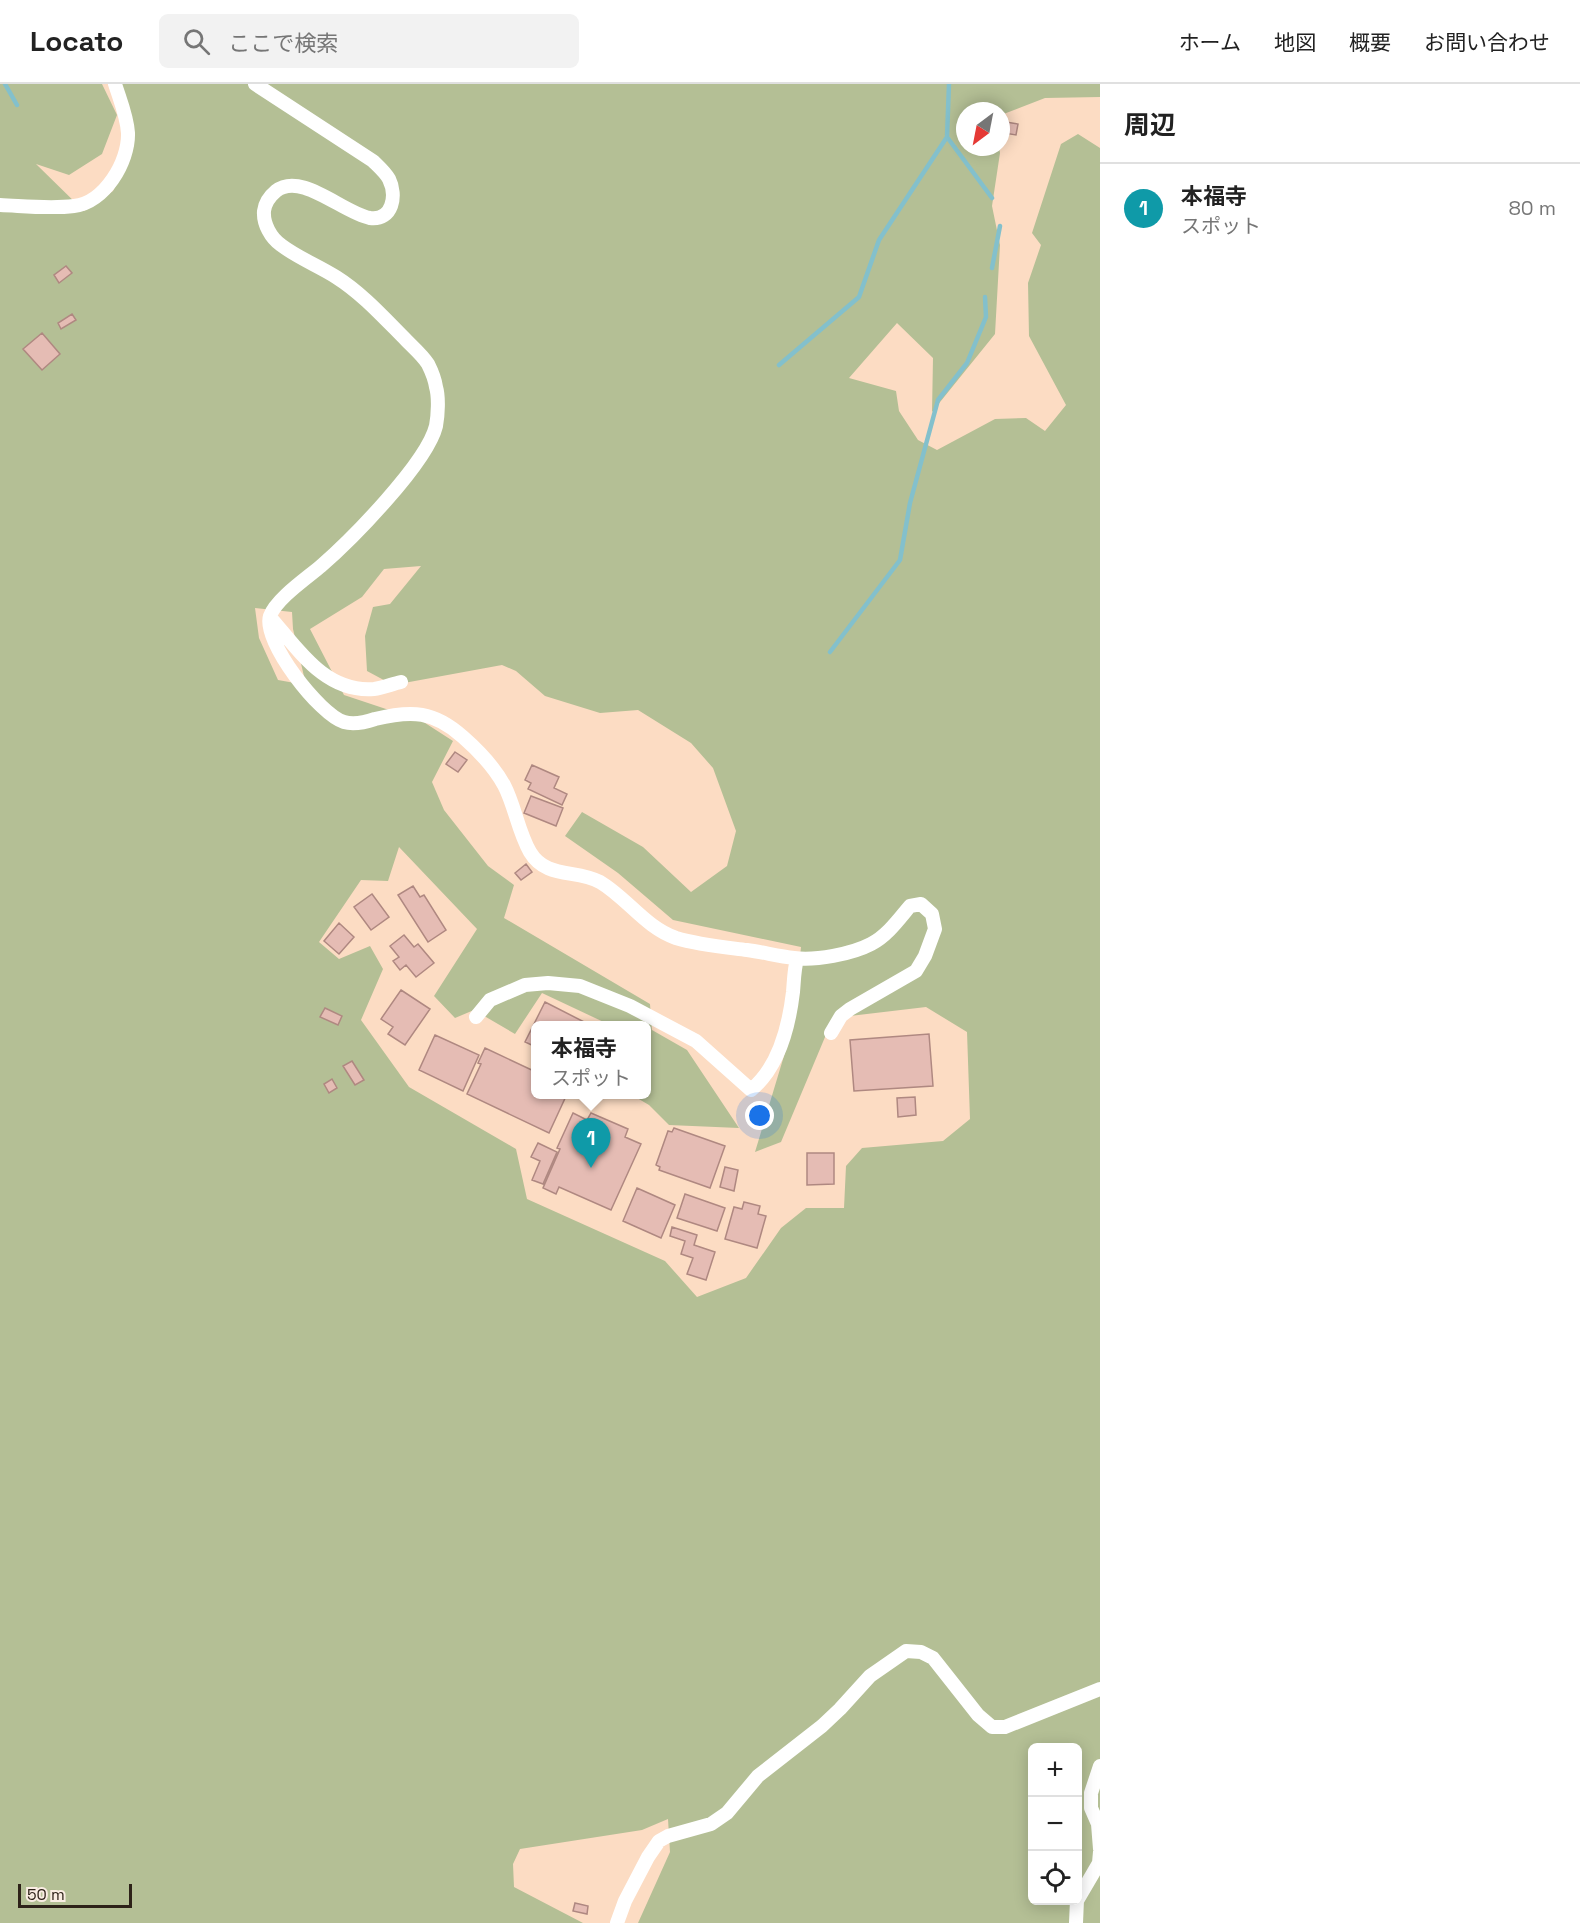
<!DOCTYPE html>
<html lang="ja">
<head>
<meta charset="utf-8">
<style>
	:root { --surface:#fff; --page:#f2f2f2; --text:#222; --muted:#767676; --line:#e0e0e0; --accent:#db2777 }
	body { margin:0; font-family:"Space Grotesk","Noto Sans JP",sans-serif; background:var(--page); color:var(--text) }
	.controls { position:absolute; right:18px; bottom:18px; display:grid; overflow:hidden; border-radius:9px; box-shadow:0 3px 15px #0003 }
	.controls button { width:54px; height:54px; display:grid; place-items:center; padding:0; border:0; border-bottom:2px solid var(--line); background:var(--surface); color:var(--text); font:30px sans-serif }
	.compass { position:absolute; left:956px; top:18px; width:54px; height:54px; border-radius:50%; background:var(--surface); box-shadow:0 3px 15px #0003; rotate:212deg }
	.scale { position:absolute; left:18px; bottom:15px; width:114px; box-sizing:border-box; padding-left:6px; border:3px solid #2e2219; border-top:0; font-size:16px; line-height:21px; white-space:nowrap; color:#2e2219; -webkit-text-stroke:4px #faede3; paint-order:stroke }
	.you { position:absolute; left:760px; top:1032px; width:21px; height:21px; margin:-15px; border:4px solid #fff; border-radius:50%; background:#1a73e8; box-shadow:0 0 0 9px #1a73e833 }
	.badge { display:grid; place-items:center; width:39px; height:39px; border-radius:50%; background:var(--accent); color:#fff; font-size:20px; font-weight:700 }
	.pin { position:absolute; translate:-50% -50px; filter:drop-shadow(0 2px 3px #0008) }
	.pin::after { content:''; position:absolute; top:32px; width:21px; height:18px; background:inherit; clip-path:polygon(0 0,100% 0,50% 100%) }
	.popup { position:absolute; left:531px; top:937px; width:120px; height:78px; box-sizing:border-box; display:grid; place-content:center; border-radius:9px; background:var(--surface); filter:drop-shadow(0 2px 4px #0005); font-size:20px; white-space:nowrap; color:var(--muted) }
	.popup b { font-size:22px; color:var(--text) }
	.popup::after { content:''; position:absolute; left:50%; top:100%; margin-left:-12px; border:12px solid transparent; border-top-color:var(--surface) }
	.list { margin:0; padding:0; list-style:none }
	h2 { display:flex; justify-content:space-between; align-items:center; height:78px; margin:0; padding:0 24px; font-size:26px }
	h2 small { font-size:20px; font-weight:400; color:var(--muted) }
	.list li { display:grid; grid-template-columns:39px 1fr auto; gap:18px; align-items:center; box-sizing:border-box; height:90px; padding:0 24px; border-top:2px solid var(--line) }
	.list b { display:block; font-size:22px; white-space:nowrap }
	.list p { margin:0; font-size:20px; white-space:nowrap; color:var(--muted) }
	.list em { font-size:20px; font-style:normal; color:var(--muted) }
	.icon { flex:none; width:33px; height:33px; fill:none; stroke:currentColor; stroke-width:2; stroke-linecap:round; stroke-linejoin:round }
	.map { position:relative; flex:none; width:1100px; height:1839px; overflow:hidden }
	header { display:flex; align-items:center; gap:36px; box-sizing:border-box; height:84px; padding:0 30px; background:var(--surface); border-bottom:2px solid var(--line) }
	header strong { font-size:28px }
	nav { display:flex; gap:33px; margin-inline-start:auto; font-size:21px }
	.search { width:420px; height:54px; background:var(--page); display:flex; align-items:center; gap:15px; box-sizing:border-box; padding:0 21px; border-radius:9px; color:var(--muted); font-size:22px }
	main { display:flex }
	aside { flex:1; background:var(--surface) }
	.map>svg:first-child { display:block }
	.green { fill:#b4bf95; fill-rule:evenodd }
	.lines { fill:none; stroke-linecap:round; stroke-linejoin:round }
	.stream { stroke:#83c0cc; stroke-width:4.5 }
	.building { fill:#e5bcb4; stroke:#af8881; stroke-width:1.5 }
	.street { stroke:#fff; stroke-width:14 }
</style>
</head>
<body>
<header>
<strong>Locato</strong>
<div class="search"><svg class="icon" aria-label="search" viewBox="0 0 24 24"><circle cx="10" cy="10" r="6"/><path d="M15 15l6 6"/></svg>ここで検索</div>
<nav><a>ホーム</a><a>地図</a><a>概要</a><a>お問い合わせ</a></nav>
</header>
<main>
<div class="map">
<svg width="1100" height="1839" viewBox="0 0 1100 1839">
	<rect width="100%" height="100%" fill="#fcdcc3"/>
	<path class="green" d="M 0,0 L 102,0 L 117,31 L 102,70 L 69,91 L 36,80 L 84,127 L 113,107 L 129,72 L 121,0 L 1100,0 L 1100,13 L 1045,14 L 1001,31 L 1001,27 L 965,27 L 965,63 L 999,63 L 1000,69 L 992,122 L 1000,161 L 995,250 L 932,328 L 933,274 L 897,239 L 849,294 L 896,307 L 899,327 L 918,356 L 937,366 L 995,335 L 1026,334 L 1045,347 L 1066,321 L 1029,252 L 1028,199 L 1041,161 L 1032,149 L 1061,60 L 1078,50 L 1100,64 L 1100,1839 L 638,1839 L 670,1768 L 668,1735 L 642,1746 L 520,1765 L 513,1780 L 514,1803 L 583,1839 L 0,1839 ZM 421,482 L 390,520 L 373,523 L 365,552 L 367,587 L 393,601 L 502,581 L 516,587 L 545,612 L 600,629 L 638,626 L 691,659 L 713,684 L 736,747 L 727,782 L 691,808 L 643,763 L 582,728 L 565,752 L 618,789 L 673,836 L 801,863 L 793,942 L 755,1068 L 781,1058 L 833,934 L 926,923 L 967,948 L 970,1035 L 943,1057 L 862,1064 L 846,1082 L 844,1124 L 806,1124 L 781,1144 L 746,1194 L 697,1213 L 665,1177 L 527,1115 L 516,1065 L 409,1003 L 361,936 L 383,885 L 370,862 L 339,875 L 319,858 L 361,796 L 388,797 L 399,763 L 477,845 L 434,912 L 455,934 L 474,926 L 515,950 L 542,909 L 610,941 L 646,942 L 646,1010 L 632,1011 L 649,1021 L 669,1041 L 739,1044 L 687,966 L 652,946 L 650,920 L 504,834 L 514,801 L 488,782 L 444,726 L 432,698 L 453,657 L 422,637 L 344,611 L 310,545 L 362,513 L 384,485 ZM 255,524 L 292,528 L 293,545 L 306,601 L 278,596 L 259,554 ZM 1032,1664 L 1078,1664 L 1078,1816 L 1032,1816 Z"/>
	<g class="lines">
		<path class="stream" d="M 5,0 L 17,21
			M 947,53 L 992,114
			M 992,184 L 1000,142
			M 779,281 L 859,213 L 879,156 L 947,53 L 949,0
			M 830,568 L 900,476 L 910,419 L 938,316 L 967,279 L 986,233 L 985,213"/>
	</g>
	<path class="building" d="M 1006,38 L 1018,40 L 1016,51 L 1004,49 Z
		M 66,182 L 72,189 L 59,199 L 54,191 Z
		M 72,230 L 76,236 L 61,245 L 58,239 Z
		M 42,249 L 60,270 L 42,286 L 23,265 Z
		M 455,668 L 467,676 L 458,688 L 446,680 Z
		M 532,681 L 559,693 L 554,704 L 567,710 L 562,721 L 528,705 L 531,699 L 525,696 Z
		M 531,712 L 563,724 L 556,742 L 524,729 Z
		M 526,780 L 532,788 L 521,796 L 515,789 Z
		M 413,802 L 420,813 L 424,811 L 446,846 L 428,858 L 398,811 Z
		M 372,810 L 389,833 L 371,846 L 354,823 Z
		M 339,839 L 354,853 L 339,870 L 324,857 Z
		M 404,851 L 414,863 L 418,860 L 434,879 L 416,893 L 406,881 L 400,886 L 393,877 L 399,873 L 390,862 Z
		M 401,906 L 430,925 L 405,961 L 388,950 L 393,943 L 381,935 Z
		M 545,918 L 592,942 L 536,942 L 536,963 L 525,958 Z
		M 325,924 L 342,932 L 338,941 L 320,933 Z
		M 929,950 L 933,1002 L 854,1007 L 850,956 Z
		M 435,951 L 479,971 L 463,1007 L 419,986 Z
		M 485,964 L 536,988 L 536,1010 L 567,1010 L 549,1049 L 467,1010 L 481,980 L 478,979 Z
		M 352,977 L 364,996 L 355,1001 L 343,982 Z
		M 332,995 L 337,1004 L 329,1009 L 324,1000 Z
		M 915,1013 L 916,1031 L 898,1033 L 897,1014 Z
		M 573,1029 L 587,1036 L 591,1029 L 628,1045 L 625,1053 L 641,1060 L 611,1126 L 559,1103 L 556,1110 L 543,1104 L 560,1065 L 557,1064 Z
		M 674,1044 L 725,1062 L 710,1104 L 659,1086 L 660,1083 L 656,1081 L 668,1047 L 672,1048 Z
		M 538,1059 L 557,1068 L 543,1100 L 532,1096 L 540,1077 L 531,1073 Z
		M 807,1069 L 834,1069 L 834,1100 L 807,1101 Z
		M 725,1083 L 738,1086 L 734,1107 L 720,1103 Z
		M 637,1104 L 675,1121 L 661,1154 L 623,1137 Z
		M 685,1110 L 725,1124 L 717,1147 L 677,1134 Z
		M 744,1118 L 760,1122 L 758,1130 L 766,1132 L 757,1164 L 725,1155 L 734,1123 L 742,1125 Z
		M 672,1143 L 697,1151 L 694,1161 L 715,1168 L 706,1196 L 687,1190 L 693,1174 L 681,1170 L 685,1157 L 670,1152 Z
		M 575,1819 L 588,1822 L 587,1830 L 573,1827 Z"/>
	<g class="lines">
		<path class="street" d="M 255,0 L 373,77 C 379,83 385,88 389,95 C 397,111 393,137 370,134 C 343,129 301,87 276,107 C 270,112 265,119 264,127 C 263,140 271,154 281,161 C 298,174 319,182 336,193 C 363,210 385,235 407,257 C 414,264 423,272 428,280 C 431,286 435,296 436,303 C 439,313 438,331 436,342 C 427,379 351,456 321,482 C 307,494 276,515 270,532 C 262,557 320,631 344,638 C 354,641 366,638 375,635 C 412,626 434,627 463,653 C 479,667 494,683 504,701 C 515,722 518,747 530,768 C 546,795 576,785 600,798 C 627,814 646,844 676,854 C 699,861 723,863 747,866 C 762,868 778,872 794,874 C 815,877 852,870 871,860 C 887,852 899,835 910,822 L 921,820 L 932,830 L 935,845 L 925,872 L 916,887 L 850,925 L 841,932 L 831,949
			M 0,121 C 24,122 50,125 74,122 C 104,119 129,78 128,49 C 127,32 120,16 115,0
			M 270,533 C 298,565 325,609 374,605 C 383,604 392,600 401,598
			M 476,933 L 490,916 L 525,901 L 548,899 L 580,902 L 630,922 L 696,957 L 751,1006 C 779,983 789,942 793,908 C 794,897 794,886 797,875
			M 1100,1682 L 1091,1709 L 1091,1724 L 1098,1740 L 1100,1765
			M 1078,1815 L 1099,1779 L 1100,1768
			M 617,1839 L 625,1817 L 648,1773 L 659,1757 L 668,1752 L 711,1740 L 727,1729 L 758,1692 L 822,1642 L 840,1625 L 870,1592 L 906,1567 L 921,1568 L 933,1574 L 978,1631 L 992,1643 L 1005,1643 L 1100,1605
			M 1076,1839 L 1077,1816"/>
	</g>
</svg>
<div class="controls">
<button>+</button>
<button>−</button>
<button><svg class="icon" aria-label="locate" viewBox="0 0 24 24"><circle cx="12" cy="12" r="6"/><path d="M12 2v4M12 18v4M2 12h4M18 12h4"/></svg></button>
</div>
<svg class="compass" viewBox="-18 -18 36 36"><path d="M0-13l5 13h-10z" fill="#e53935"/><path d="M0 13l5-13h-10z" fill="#767676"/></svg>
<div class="scale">50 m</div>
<div class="you"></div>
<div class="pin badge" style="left:591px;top:1084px;background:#0f9aa8">1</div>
<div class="popup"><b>本福寺</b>スポット</div>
</div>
<aside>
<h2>周辺<small></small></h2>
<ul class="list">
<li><span class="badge" style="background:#0f9aa8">1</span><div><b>本福寺</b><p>スポット</p></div><em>80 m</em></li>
</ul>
</aside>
</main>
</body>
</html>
